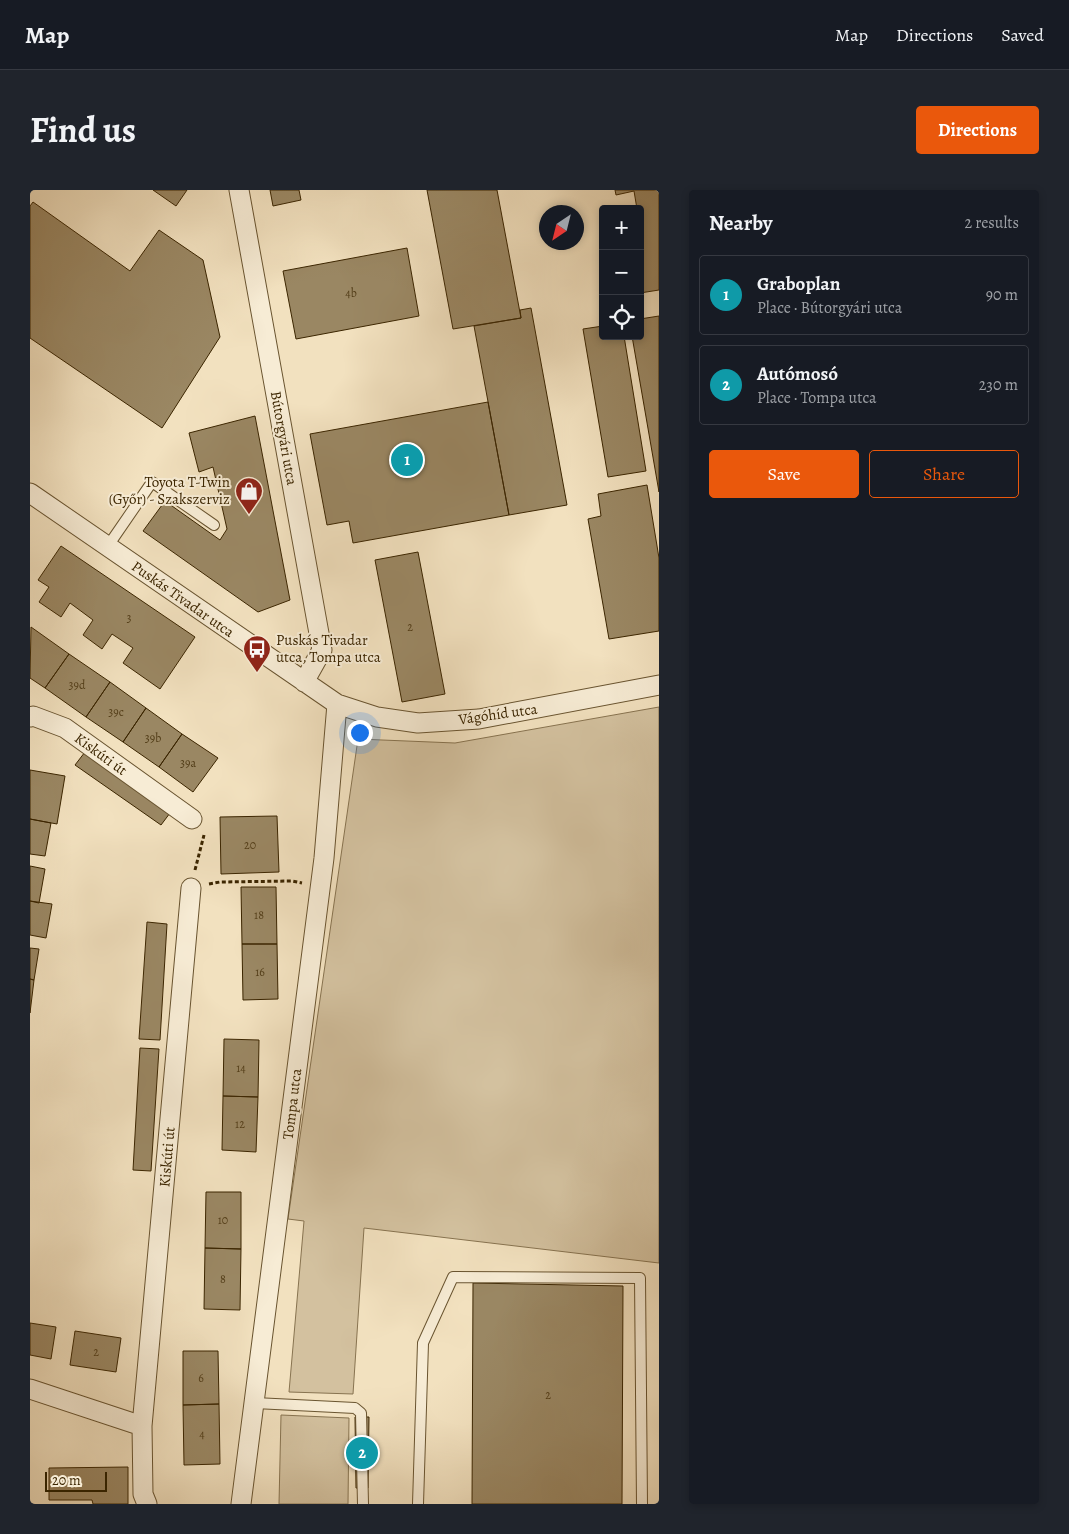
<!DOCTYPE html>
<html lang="en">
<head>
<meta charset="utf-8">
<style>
	:root { --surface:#171b24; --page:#20242c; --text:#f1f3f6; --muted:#9ea1a6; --line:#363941; --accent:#ea580c }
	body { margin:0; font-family:Alegreya,serif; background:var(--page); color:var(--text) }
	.controls { position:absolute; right:15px; top:15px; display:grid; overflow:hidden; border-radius:5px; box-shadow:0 2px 8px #0003 }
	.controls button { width:45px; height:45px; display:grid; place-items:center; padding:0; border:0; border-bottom:1px solid var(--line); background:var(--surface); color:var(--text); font:25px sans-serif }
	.compass { position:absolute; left:509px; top:15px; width:45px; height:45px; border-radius:50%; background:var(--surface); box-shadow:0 2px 8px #0003; rotate:215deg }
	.scale { position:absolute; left:15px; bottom:12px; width:62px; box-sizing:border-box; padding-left:5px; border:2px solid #3b2500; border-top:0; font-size:14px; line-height:18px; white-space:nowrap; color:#3b2500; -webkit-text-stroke:4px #f7ecd5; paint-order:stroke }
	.you { position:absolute; left:329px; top:542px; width:18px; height:18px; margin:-12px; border:4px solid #fff; border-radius:50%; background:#1a73e8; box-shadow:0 0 0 8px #1a73e833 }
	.badge { display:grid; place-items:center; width:32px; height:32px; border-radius:50%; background:var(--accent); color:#fff; font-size:16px; font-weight:700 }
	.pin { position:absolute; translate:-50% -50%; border:2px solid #fff; box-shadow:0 1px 5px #0006 }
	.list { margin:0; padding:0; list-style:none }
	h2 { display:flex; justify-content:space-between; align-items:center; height:65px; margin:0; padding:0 20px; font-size:21px }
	h2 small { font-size:16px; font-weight:400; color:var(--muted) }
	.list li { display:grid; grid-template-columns:32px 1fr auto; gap:15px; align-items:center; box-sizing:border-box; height:80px; margin:0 10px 10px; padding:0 10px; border:1px solid var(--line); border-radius:5px }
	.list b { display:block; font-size:19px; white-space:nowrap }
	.list p { margin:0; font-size:16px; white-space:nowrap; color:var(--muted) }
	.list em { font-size:16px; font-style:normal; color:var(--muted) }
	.actions { display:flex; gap:10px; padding:15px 20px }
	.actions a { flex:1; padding:11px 0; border:1px solid var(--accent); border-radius:5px; text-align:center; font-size:18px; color:var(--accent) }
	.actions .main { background:var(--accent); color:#fff }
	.icon { flex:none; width:28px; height:28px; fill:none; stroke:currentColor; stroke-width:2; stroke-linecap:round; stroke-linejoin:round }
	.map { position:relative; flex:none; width:629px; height:1314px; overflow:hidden; border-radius:5px }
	header { display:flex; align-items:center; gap:30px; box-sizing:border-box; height:70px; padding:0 25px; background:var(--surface); border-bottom:1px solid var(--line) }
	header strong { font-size:24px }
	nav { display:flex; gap:28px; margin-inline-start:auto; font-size:18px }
	.intro { display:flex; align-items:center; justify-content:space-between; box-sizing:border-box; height:120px; padding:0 30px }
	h1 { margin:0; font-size:35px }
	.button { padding:12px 22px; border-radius:5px; background:var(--accent); color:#fff; font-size:18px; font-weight:700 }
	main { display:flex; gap:30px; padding:0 30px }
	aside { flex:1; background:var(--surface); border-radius:5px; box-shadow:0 2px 8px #0003 }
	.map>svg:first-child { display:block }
	.green { fill:#d3c19f; stroke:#877350 }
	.building { fill:#9a8763; stroke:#3b2500 }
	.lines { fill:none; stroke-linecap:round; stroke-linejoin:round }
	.service-casing { stroke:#695430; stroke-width:12 }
	.minor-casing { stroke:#695430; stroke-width:21 }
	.path { stroke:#3b2500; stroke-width:3; stroke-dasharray:4 2.5; stroke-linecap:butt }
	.service { stroke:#f7ecd5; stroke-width:10 }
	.minor { stroke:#f7ecd5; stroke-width:19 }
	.labels { text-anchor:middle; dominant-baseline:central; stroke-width:4; stroke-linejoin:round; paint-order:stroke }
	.number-label { font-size:12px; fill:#533e19 }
	.street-label { font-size:15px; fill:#3b2500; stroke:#f7ecd5 }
	.poi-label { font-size:15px; fill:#3b2500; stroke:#f7ecd5; text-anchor:end }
</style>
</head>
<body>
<header>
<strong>Map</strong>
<nav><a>Map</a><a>Directions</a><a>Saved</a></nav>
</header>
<div class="intro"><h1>Find us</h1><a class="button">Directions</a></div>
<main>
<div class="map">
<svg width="629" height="1314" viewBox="0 0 629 1314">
	<rect width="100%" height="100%" fill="#f2e1bf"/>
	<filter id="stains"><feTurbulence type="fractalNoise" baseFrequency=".004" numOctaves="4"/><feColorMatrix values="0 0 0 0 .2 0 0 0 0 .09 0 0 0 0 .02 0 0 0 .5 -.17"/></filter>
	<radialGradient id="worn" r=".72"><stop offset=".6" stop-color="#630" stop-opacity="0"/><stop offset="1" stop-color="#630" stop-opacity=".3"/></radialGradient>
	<path class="green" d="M 629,517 L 629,1073 L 334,1038 L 323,1204 L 259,1202 L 274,1031 L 258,1029 L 328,549 L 425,553 Z
		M 251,1225 L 319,1228 L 318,1314 L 249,1314 Z"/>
	<path class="building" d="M 123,0 L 157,0 L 146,16 Z
		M 240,0 L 269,0 L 271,10 L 243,16 Z
		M 397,0 L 467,0 L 491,128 L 423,139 Z
		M 585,0 L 629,0 L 629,100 L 610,103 L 610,48 L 613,47 L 610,34 L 610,19 L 607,19 L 604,1 L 586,5 Z
		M 3,12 L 100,81 L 129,40 L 173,70 L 190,147 L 132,238 L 0,148 L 0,16 Z
		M 377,58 L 389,126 L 266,149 L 253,81 Z
		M 501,118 L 537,315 L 479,325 L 444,136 L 491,128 L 490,120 Z
		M 629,126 L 629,302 L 602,146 L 610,146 L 610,129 Z
		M 573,136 L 573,146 L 594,146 L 616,281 L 578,287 L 553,139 Z
		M 458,212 L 479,325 L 323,353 L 319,331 L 297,335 L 280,244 Z
		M 225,226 L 260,410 L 228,422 L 113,341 L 135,311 L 190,350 L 197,339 L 183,277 L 169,282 L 159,243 Z
		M 617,295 L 629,368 L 629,441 L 579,449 L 558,329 L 571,326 L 568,304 Z
		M 31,356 L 165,447 L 130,499 L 93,473 L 103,458 L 82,444 L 72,459 L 53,445 L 63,430 L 40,413 L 31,427 L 9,412 L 19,397 L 8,390 Z
		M 388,362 L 415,504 L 372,512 L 345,370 Z
		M 1,437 L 39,464 L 15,498 L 0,488 Z
		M 39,464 L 80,492 L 56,527 L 15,498 Z
		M 80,492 L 116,518 L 93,552 L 56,527 Z
		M 116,518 L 152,544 L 129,577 L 93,552 Z
		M 152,544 L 188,568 L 163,602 L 129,577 Z
		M 55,562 L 140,623 L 131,635 L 45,575 Z
		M 0,580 L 35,586 L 27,634 L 0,629 Z
		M 247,626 L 249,682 L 191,684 L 190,627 Z
		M 0,629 L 21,633 L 15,666 L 0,664 Z
		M 0,676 L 15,679 L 9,713 L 0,711 Z
		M 211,697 L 246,697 L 247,754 L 212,754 Z
		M 0,711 L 22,714 L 16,748 L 0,745 Z
		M 117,732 L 137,734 L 130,850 L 109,849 Z
		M 212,754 L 247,754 L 248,809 L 213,810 Z
		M 0,758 L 9,759 L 4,790 L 0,789 Z
		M 0,789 L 4,790 L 0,823 Z
		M 194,849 L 229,850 L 228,907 L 193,906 Z
		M 110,858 L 129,859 L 121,981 L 103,980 Z
		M 193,906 L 228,907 L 226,962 L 192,960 Z
		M 176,1002 L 211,1002 L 211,1059 L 175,1058 Z
		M 175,1058 L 211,1059 L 210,1120 L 174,1119 Z
		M 443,1093 L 593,1096 L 592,1314 L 442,1314 Z
		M 0,1133 L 26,1137 L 21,1169 L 0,1165 Z
		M 45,1141 L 91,1148 L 86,1182 L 40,1175 Z
		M 153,1161 L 188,1161 L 189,1214 L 153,1215 Z
		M 189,1214 L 190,1274 L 154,1275 L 153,1215 Z
		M 325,1227 L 339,1227 L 338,1298 L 326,1298 Z
		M 98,1277 L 98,1314 L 63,1314 L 62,1310 L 19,1310 L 19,1278 Z"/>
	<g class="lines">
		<g class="service-casing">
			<path id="service" d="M 78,356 L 122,292 L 184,335
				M 225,1213 L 325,1218 L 331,1223 L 333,1314
				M 388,1314 L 393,1153 L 423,1087 L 610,1088 L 612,1314"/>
		</g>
		<g class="minor-casing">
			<path id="minor" d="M 209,0 L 292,460 L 274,492
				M 0,303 L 307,514 L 347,527 L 388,533 L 449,529 L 629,495
				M 0,527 L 3,526 L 35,538 L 162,629
				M 0,1199 L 112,1236 L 113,1304 L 117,1314
				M 112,1236 L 161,698
				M 211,1314 L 294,668 L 307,514"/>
		</g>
		<path class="path" d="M 165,680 L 174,645
			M 179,694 L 190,692 L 262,691 L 272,693"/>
		<use href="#service" class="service"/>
		<use href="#minor" class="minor"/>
	</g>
	<defs>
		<g id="shop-pin" transform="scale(1.4375)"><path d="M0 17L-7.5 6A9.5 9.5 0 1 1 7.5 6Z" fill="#8f2418" stroke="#f7ecd5"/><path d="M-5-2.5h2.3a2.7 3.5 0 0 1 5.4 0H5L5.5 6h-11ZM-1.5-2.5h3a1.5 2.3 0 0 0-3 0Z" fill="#fff"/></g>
		<g id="bus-pin" transform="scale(1.4375)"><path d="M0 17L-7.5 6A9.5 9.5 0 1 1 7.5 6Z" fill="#8f2418" stroke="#f7ecd5"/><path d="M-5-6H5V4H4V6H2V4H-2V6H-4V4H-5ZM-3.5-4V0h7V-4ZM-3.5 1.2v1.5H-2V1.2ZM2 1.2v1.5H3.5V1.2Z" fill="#fff"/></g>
	</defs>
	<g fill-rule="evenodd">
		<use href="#shop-pin" x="219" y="301"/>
		<use href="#bus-pin" x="227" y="459"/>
	</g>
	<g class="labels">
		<g class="number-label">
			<text x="321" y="103">4b</text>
			<text x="99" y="428">3</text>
			<text x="380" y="437">2</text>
			<text x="47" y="495">39d</text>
			<text x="86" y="522">39c</text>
			<text x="123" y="548">39b</text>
			<text x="158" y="573">39a</text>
			<text x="220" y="655">20</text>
			<text x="229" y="725">18</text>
			<text x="230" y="782">16</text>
			<text x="211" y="878">14</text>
			<text x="210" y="934">12</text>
			<text x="193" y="1030">10</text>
			<text x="193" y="1089">8</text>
			<text x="66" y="1162">2</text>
			<text x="171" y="1188">6</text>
			<text x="518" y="1205">2</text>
			<text x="172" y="1244">4</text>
		</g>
		<g class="street-label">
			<text transform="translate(254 248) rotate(80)">Bútorgyári utca</text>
			<text transform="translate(153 409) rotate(35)">Puskás Tivadar utca</text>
			<text transform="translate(468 524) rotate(-8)">Vágóhíd utca</text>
			<text transform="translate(71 564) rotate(36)">Kiskúti út</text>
			<text transform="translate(262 914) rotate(-83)">Tompa utca</text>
			<text transform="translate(137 967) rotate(-85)">Kiskúti út</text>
		</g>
		<g class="poi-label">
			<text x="200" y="292">Toyota T-Twin<tspan x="200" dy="17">(Győr) - Szakszerviz</tspan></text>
			<text x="246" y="450" text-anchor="start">Puskás Tivadar<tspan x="246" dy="17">utca, Tompa utca</tspan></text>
		</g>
	</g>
	<rect width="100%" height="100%" filter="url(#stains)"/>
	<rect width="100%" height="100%" fill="url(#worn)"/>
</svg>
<div class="controls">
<button>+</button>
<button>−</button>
<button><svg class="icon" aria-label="locate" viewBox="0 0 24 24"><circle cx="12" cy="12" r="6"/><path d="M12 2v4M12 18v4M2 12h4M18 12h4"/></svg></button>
</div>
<svg class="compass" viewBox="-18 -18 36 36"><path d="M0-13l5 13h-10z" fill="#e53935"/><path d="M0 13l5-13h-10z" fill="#9ea1a6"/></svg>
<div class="scale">20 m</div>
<div class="you"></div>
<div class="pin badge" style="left:377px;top:270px;background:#0f9aa8">1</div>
<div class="pin badge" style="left:332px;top:1263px;background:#0f9aa8">2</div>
</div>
<aside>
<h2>Nearby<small>2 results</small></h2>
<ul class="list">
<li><span class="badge" style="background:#0f9aa8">1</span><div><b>Graboplan</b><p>Place · Bútorgyári utca</p></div><em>90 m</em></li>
<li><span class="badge" style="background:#0f9aa8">2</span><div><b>Autómosó</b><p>Place · Tompa utca</p></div><em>230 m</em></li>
</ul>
<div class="actions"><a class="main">Save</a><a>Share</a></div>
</aside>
</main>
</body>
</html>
